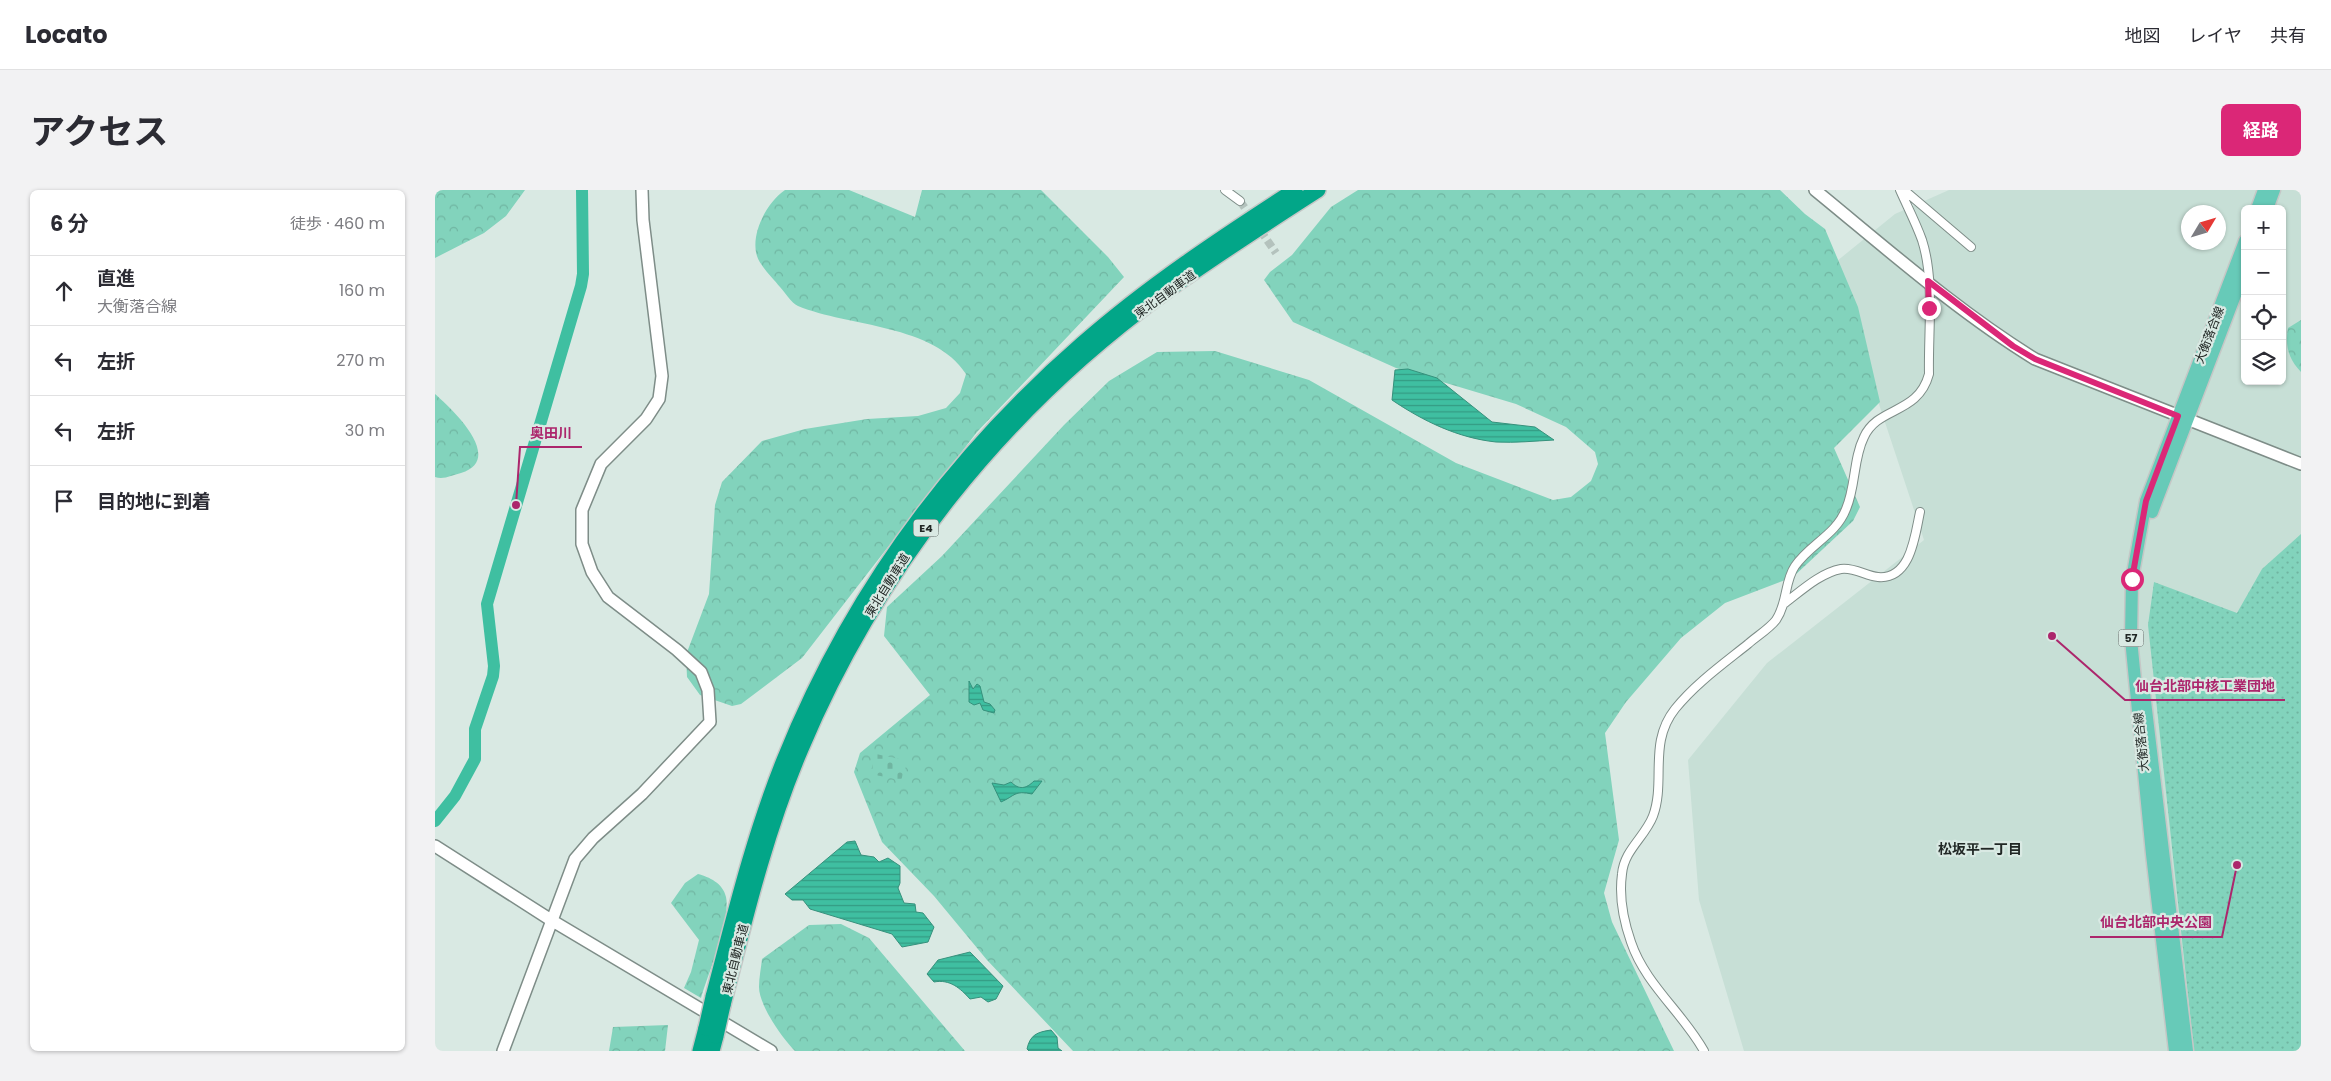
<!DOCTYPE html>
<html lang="ja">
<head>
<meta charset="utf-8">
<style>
	:root { --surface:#fff; --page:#f2f2f3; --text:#2b2b33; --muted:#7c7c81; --line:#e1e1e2; --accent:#db2777 }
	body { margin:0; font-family:Poppins,"Noto Sans JP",sans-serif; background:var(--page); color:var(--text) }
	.controls { position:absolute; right:15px; top:15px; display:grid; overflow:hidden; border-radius:8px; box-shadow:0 1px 4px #0004 }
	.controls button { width:45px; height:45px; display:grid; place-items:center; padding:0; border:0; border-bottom:1px solid var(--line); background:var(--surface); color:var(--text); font:25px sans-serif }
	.compass { position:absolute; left:1746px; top:15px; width:45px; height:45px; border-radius:50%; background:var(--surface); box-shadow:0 1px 4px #0004; rotate:52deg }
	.stop { position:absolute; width:15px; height:15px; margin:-11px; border:4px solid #db2777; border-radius:50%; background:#fff }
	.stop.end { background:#db2777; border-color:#fff; box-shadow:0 1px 5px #0008 }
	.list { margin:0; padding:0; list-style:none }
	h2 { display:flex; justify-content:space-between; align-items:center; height:65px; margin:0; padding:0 20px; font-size:21px }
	h2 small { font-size:16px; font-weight:400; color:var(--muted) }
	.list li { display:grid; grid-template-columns:32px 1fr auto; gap:15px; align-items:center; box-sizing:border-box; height:70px; padding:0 20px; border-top:1px solid var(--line) }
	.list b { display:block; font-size:19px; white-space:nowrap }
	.list p { margin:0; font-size:16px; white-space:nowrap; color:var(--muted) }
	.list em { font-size:16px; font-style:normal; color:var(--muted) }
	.icon { flex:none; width:28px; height:28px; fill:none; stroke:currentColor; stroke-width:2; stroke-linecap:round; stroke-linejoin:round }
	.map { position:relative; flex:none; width:1866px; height:861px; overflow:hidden; border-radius:8px }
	header { display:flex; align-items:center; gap:30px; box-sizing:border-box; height:70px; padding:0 25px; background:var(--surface); border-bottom:1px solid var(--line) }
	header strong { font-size:24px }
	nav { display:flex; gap:28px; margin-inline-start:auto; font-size:18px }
	.intro { display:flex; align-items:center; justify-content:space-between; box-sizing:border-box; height:120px; padding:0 30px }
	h1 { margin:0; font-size:35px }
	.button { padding:12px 22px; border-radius:8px; background:var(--accent); color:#fff; font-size:18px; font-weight:700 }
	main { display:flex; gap:30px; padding:0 30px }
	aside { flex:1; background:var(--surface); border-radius:8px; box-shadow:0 1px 4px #0004 }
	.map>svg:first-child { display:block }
	.built { fill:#c7dfd6; fill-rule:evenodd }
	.forest { fill:url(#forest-crowns) }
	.cemetery { fill:url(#cemetery-stones) }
	.park { fill:url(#park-dots) }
	.water { fill:url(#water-rules); stroke:#36917c }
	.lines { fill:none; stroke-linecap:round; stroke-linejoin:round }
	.river { stroke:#3fbfa1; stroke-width:12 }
	.street-tunnel { stroke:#b4c2bd; stroke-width:8; stroke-dasharray:8 4; stroke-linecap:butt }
	.street-casing { stroke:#7e8d88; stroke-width:10 }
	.secondary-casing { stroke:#7e8d88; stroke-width:14 }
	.primary-casing { stroke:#c5c7c6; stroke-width:15 }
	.highway-casing { stroke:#c5c7c6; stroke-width:18 }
	.street { stroke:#fff; stroke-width:8 }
	.secondary { stroke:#fff; stroke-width:11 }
	.primary { stroke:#67cab8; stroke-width:12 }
	.highway { stroke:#02a688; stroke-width:15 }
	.highway-bridge-casing { stroke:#c5c7c6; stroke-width:18; stroke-linecap:butt }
	.highway-bridge { stroke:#02a688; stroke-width:15 }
	.route { stroke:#db2777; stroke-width:6 }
	.labels { text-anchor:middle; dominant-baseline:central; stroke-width:4.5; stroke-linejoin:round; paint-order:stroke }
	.shield { fill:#d9e9e3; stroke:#58615e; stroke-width:1 }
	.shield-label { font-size:11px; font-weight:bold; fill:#212725 }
	.street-label { font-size:12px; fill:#212725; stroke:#d9e9e3 }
	.neighbourhood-label { font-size:14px; font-weight:bold; fill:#212725; stroke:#d9e9e3 }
	.leader { fill:none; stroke:#ac266c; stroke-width:2 }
	.callout-dot { fill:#ac266c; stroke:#d9e9e3; stroke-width:2 }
	.callout-label { font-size:14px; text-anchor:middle; font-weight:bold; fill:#ac266c; stroke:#d9e9e3; stroke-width:4.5; stroke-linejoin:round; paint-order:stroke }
</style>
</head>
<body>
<header>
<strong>Locato</strong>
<nav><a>地図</a><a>レイヤ</a><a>共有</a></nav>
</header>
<div class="intro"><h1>アクセス</h1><a class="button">経路</a></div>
<main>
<aside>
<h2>6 分<small>徒歩 · 460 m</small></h2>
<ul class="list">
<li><svg class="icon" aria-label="ahead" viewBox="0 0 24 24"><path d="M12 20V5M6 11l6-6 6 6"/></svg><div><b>直進</b><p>大衡落合線</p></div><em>160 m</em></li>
<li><svg class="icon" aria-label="left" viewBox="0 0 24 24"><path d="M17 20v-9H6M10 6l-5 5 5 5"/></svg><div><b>左折</b></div><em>270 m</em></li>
<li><svg class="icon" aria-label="left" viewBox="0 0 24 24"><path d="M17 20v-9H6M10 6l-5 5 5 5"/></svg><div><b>左折</b></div><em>30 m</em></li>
<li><svg class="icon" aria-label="arrive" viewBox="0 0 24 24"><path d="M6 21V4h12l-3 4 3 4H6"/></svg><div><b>目的地に到着</b></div></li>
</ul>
</aside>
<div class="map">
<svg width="1866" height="861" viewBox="0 0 1866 861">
	<defs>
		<pattern id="forest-crowns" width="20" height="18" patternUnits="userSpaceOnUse" patternTransform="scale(1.25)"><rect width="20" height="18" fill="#82d3bc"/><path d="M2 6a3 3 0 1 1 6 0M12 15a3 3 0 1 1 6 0" fill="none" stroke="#70b5a1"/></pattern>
		<pattern id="cemetery-stones" width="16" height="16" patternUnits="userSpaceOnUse" patternTransform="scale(1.25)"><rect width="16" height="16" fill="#82d3bc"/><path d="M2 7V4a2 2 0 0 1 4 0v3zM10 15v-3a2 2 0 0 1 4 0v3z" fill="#70b5a1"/></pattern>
		<pattern id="park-dots" width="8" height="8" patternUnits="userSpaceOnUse" patternTransform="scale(1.25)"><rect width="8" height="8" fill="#82d3bc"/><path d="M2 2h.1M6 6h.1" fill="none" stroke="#70b5a1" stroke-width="1.8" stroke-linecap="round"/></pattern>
		<pattern id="water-rules" width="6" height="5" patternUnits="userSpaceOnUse" patternTransform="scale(1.25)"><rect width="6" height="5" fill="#3fbfa1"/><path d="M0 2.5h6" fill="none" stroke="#349b83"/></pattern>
	</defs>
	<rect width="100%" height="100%" fill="#d9e9e3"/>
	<path class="built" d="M 1514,0 L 1866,0 L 1866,861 L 1309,861 L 1264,710 L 1253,570 L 1332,473 L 1489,350 L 1437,193 L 1365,101 L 1460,24 ZM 1810,19 L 1847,19 L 1847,191 L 1810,191 ZM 1754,22 L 1784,22 L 1784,52 L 1754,52 Z"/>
	<path class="forest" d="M 0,0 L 90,0 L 71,26 L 49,43 L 0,68 Z
		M 350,0 L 414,0 L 480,27 L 487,0 L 606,0 L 673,67 L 689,87 L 542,242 L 367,468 L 306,514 L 297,516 L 265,505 L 252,487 L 251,465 L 274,404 L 280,315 L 287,292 L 327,251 L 370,239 L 432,229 L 483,226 L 511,218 L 525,203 L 531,184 C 499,134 414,137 363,116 C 356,113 350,102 345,97 C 338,88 325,76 322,66 C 315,44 332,12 350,0 Z
		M 923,0 L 1345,0 L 1370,24 L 1390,39 L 1423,117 L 1445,212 L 1399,258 L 1425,317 L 1418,331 L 1358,387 L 1290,413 L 1246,448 L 1191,512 L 1170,543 L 1184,650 L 1169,703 L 1177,732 L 1239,861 L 638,861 L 552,770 L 499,706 L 447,652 L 419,582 L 425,563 L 495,505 L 449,446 L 452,417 L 507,366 L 629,235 L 674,191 L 722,162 L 780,161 L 874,190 L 1021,273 L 1118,310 L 1136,307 L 1156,291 L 1163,274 L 1160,262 L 1131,237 L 1081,214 L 961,178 L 858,132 L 829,90 L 835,82 L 857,65 L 896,17 Z
		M 1866,130 L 1866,182 C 1853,169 1850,155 1853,138 Z
		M 0,204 C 16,218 71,269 26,283 C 17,285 9,290 0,287 Z
		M 263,684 C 274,687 288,693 291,707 C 296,730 273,784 266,808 L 249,798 L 256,782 L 264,750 L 236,713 L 250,693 Z
		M 406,734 L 434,748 L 530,861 L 360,861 C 347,848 324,815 324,797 C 324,788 326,778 327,769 L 374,735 Z
		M 233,835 L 230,861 L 174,861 L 178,837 Z"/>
	<path class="cemetery" d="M 441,564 L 473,571 L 466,590 L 435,584 Z"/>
	<path class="park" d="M 1866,344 L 1866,861 L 1759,861 L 1713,435 L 1719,392 L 1802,423 L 1827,379 Z"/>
	<path class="water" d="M 973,179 L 1002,188 L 1057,232 L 1100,237 L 1119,250 C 1100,251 1080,253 1061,252 C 1023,248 988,231 957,210 L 960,180 Z
		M 534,491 L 538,499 L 542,494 L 545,496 L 549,512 L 555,514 L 560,520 L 559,523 L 548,520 L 545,513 L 539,515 L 534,512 Z
		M 599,591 L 607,591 L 597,604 C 579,600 580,606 566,612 L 557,593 L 569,595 L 576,592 C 584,600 591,599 599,591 Z
		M 420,651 L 426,665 L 439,667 L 444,672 L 453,668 L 465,676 L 465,693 L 463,698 L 469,713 L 480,714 L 481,722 L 488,723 L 499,737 L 493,752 L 467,757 L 457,744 L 375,719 L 368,710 L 357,710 L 350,704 L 412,652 Z
		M 535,762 L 568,796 L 561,809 L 553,812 L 546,807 L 535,809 C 525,798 515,789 499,792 L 492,784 L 503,770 Z
		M 616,840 L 622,847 L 623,858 L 627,861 L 594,861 L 592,859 C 595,845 602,842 616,840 Z"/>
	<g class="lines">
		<path class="river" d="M 0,631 L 20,606 L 40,569 L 40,539 L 58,486 L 59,476 L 52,414 L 146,96 L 148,84 L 147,0"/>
		<path class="street-tunnel" d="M 805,11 L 841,63"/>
		<g class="street-casing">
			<path id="street" d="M 790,0 L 805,11
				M 1469,0 L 1536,57
				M 1350,413 C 1366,401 1385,383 1406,379 C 1419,377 1431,386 1443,387 C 1476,390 1480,345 1485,322
				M 1269,861 C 1248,823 1210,794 1196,752 C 1189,732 1184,706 1187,684 C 1189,660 1210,647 1218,626 C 1231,591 1213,553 1240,519 C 1260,494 1288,474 1313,454 C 1322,446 1334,439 1341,430 C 1353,412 1349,392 1360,376 C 1375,354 1401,345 1411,319 C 1421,296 1418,269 1429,247 C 1443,216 1483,225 1494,184 C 1493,141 1500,90 1487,50 C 1481,33 1472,16 1465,0"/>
		</g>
		<g class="secondary-casing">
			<path id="secondary" d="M 1380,0 C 1451,58 1522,121 1600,169 L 1866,274
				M 0,656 L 116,730 L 336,861
				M 68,861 L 140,669 L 158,648 L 207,604 L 275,532 L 273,500 L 266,482 L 242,460 L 173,407 L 157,382 L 147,354 L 147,320 L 166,274 L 211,229 L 224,209 L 227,186 L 208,30 L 207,0"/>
		</g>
		<g class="primary-casing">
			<path id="primary" d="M 1822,19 L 1829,0
				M 1832,19 L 1839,0
				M 1717,322 L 1810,79
				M 1709,503 L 1752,861
				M 1740,861 L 1717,664 L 1696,449 L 1697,389 L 1711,311 L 1810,51"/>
		</g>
		<g class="highway-casing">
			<path id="highway" d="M 278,807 C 299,727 318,647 349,570 C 414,408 516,268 647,154 C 713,96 787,47 860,0
				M 288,815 C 310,729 331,641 366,559 C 442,378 567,221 726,105 C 777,68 830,34 883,0
				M 265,861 L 271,838
				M 277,861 L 281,846"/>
		</g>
		<use href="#street" class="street"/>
		<use href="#secondary" class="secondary"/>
		<use href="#primary" class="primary"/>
		<use href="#highway" class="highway"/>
		<g class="highway-bridge-casing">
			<path id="highway-bridge" d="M 271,838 L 278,807
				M 281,846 L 288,815"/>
		</g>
		<use href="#highway-bridge" class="highway-bridge"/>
	</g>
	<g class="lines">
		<path class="route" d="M 1494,118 L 1493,91 L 1578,156 L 1600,169 L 1743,226 L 1711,311 L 1697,389"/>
	</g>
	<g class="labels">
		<g class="shield">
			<rect x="478.5" y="329.5" width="25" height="17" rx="4"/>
			<rect x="1683.5" y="439.5" width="25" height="17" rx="4"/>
		</g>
		<g class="shield-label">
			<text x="491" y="338">E4</text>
			<text x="1696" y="448">57</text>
		</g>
		<g class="street-label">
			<text transform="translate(730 104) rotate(-36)">東北自動車道</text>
			<text transform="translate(1774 145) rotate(-69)">大衡落合線</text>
			<text transform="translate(452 395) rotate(-58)">東北自動車道</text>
			<text transform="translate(1706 552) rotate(-96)">大衡落合線</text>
			<text transform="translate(300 769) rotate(-76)">東北自動車道</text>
		</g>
		<g class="neighbourhood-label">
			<text x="1545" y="659">松坂平一丁目</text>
		</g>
	</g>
	<path class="leader" d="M81 315L85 257H147M1617 446L1690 510H1850M1802 675L1787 747H1655"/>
	<g class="callout-dot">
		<circle cx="81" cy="315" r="5"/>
		<circle cx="1617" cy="446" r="5"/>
		<circle cx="1802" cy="675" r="5"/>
	</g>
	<g class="callout-label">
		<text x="116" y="248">奥田川</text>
		<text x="1770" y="501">仙台北部中核工業団地</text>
		<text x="1721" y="737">仙台北部中央公園</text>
	</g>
</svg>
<div class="controls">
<button>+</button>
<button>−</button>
<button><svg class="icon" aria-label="locate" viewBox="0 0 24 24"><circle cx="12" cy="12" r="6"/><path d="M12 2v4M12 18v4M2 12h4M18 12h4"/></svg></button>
<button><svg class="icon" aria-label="layers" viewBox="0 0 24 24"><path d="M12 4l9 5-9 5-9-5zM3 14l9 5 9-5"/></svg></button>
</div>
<svg class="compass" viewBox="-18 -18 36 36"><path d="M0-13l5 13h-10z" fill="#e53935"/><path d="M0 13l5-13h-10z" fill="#7c7c81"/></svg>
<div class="stop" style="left:1697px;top:389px"></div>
<div class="stop end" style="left:1494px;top:118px"></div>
</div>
</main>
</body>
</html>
